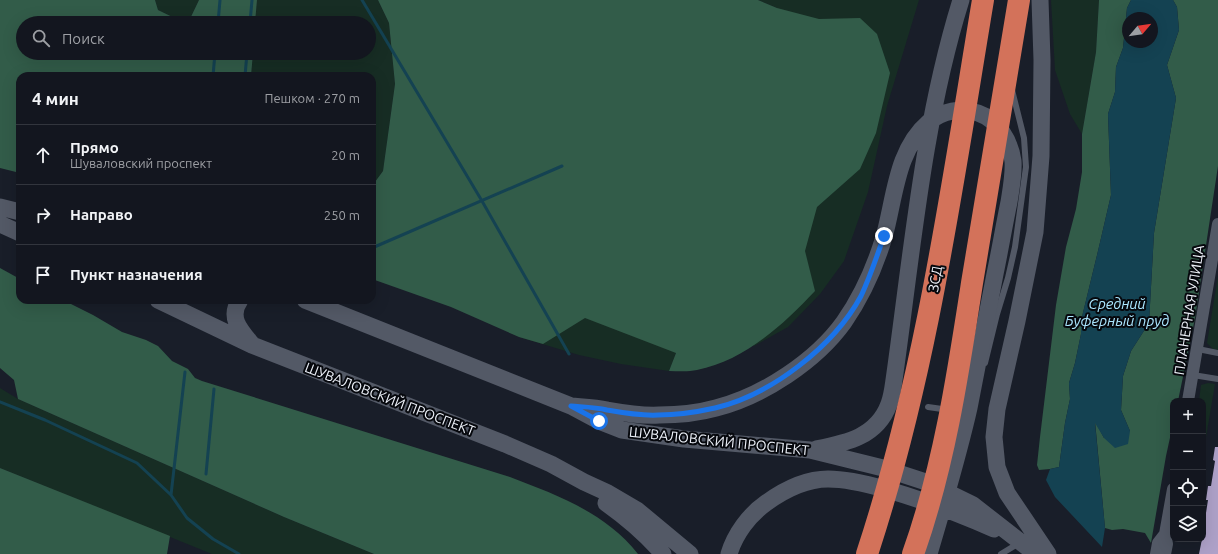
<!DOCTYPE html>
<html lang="ru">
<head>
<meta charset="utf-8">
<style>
	:root { --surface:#13161f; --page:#1c1f28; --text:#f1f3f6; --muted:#9d9fa4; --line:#32353d }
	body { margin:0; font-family:Ubuntu,sans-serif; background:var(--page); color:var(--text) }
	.controls { position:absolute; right:12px; bottom:12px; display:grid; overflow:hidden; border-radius:8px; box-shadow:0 4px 16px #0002 }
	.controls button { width:36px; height:36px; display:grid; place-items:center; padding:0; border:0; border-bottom:1px solid var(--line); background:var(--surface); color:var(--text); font:20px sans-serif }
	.compass { position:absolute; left:1122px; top:12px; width:36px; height:36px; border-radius:50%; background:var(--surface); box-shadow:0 4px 16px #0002; rotate:61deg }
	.stop { position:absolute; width:12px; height:12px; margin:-9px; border:3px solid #1a73e8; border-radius:50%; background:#fff }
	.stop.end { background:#1a73e8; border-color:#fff; box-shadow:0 1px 4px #0008 }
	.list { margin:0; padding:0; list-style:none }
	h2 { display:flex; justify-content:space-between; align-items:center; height:52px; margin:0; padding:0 16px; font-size:17px }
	h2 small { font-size:13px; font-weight:400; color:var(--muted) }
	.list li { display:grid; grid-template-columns:26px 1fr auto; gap:12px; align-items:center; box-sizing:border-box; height:60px; padding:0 16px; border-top:1px solid var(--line) }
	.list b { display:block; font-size:15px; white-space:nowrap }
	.list p { margin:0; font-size:13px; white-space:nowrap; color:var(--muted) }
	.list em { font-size:13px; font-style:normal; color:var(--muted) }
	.icon { flex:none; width:22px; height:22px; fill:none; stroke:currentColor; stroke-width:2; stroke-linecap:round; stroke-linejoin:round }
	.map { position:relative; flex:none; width:1218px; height:554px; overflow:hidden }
	.search { position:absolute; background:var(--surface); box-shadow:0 4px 16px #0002; left:16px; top:16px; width:360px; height:44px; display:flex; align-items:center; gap:10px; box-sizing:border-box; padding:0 14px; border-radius:22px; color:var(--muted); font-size:15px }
	.panel { position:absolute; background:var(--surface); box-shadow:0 4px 16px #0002; left:16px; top:72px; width:360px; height:232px; border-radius:12px }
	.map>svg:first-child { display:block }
	.green { fill:#172d24 }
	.forest { fill:#325c49 }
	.water { fill:#144252; fill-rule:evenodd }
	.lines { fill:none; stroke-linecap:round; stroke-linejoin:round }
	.stream { stroke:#144252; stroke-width:3 }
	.building { fill:#aea1c8 }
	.lane { stroke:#535966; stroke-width:6 }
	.street { stroke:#535966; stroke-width:12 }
	.secondary { stroke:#535966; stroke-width:17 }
	.highway { stroke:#d3725a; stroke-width:22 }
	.route { stroke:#1a73e8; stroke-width:5 }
	.labels { text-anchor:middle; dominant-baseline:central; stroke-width:4; stroke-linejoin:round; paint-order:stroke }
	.street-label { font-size:14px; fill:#eef2fa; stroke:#06080d }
	.water-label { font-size:15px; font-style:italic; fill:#abe6ff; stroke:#06080d }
</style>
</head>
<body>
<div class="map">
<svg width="1218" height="554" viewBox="0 0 1218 554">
	<rect width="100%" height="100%" fill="#191e29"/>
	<path class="green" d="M 155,0 L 199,0 L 188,23 L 185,23 L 158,10 Z
		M 257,0 L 378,0 L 389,23 L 395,84 L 383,171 L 372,186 L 372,76 L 251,76 L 253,53 L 369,53 L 369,23 L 255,23 Z
		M 758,0 L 919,0 L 887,106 L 868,192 L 844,261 L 820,294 L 788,327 L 754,346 L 729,310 L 676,353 L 669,371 L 621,364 L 579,355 L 519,337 L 466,213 L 777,8 Z
		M 1051,0 L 1099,0 L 1096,52 L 1082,134 L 1070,114 L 1055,70 Z
		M 1218,276 L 1218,350 L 1213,349 L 1207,343 Z
		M 1208,383 L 1215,384 L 1203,455 L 1203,401 L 1199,401 L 1201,385 Z
		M 0,388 L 18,399 L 284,517 L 374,554 L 212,554 L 0,468 Z"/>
	<path class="forest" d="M 0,0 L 155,0 L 158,10 L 185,23 L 23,23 L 23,53 L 253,53 L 251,76 L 20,76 L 20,173 L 0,168 Z
		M 199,0 L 257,0 L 255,23 L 188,23 Z
		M 378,0 L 758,0 L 777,8 L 819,19 L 860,18 L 877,34 L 890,73 L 876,133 L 860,169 L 817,207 L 805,251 L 815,291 C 783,325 744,361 697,370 C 688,372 678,371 669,371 L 676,353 L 585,318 L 543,344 L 519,337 L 451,307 L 372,279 L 372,186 L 383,171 L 395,84 L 389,23 Z
		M 1099,0 L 1131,0 L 1127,8 L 1123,48 L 1116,67 L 1115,92 L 1108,114 L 1111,195 L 1098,251 L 1081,321 L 1081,334 L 1075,363 L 1069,383 L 1070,399 L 1065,423 L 1059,467 L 1050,469 L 1039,470 L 1037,465 L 1040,437 L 1056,305 L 1066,247 L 1076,209 L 1082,172 L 1082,134 L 1096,52 Z
		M 1173,0 L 1218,0 L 1218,166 L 1195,318 L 1178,401 L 1173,401 L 1173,424 L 1166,456 L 1151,543 L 1145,533 L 1123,529 L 1112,530 L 1105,528 L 1095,421 L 1104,438 L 1130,431 L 1121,410 L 1123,376 L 1131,351 L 1149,323 L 1154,233 L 1176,98 L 1167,65 L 1179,30 L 1177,7 Z
		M 0,268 L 20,279 L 20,300 L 63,300 L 93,315 L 122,332 L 146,340 L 158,346 L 172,361 L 188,369 L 195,378 L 202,381 L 510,477 C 557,495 606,513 638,554 L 374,554 L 284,517 L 18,399 L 14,380 L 0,368 Z
		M 0,468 L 170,536 L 167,554 L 0,554 Z"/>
	<path class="water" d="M 1131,0 L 1173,0 L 1177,7 L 1179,30 L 1167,65 L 1176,98 L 1154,233 L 1149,323 L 1131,351 L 1123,376 L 1121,410 L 1130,431 L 1128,444 L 1115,448 L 1104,438 L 1095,423 L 1105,528 L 1102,547 L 1055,497 L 1046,480 L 1050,469 L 1059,467 L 1065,423 L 1070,399 L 1069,383 L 1075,363 L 1081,334 L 1081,321 L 1098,251 L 1111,195 L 1108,114 L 1115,92 L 1116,67 L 1123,48 L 1127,8 ZM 1128,18 L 1152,18 L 1152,42 L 1128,42 Z"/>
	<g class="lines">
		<path class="stream" d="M 362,0 L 482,201 L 569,354
			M 218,23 L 220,0
			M 250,23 L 252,0
			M 213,76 L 215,53
			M 245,76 L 247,53
			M 372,248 L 562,166
			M 0,402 L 45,420 L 137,463 L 171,495 L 187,518 L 213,539 L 239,554
			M 206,474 L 214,389
			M 171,495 L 185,372"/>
	</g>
	<path class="building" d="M 1215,447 L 1218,447 L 1218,554 L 1199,554 L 1202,539 L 1203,539 L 1203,526 L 1204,526 L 1208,500 L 1206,500 L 1208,486 L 1211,486 L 1215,461 L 1213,460 Z"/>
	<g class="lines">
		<path class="lane" d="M 1198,349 L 1218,353
			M 985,363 L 997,314 L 1008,278 L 1015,247 L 1026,167 L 1024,138 L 1012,90
			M 1193,375 L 1218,379
			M 928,407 L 942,409 L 946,407
			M 1001,554 L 1019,543"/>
		<path class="street" d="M 1188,401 L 1218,224
			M 1156,554 L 1158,543 L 1165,534
			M 1165,554 L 1167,544 L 1165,534 L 1173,489"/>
		<path class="secondary" d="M 1040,0 L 1042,60 L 1041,156 L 1035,232 L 1017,321 L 997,409 L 994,437 L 997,467 L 1007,493 L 1048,554
			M 0,207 L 20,212
			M 0,224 L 20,233
			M 158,300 L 252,345 L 505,444 L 551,464 L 584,482 L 608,493 L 637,510 L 690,554
			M 240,300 C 228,317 240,330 251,343
			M 305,300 L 571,406 L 599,421 L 622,430 L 684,439 L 810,450 L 883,468 L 926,482 L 973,505 L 1036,554
			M 571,406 C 583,407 595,407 607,410 C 624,413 641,416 659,415 C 678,415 698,413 716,408 C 763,396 816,361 844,322 C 862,296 875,267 884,237 C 895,198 896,150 929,122 C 942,111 961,107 978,113 C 998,120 1010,140 1013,161 C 1014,174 1011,189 1009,202 C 1004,226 1000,250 995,274 C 986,319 978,363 969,408 C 958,457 943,506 929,554
			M 816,449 C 846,443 877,437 889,404 C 892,396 893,387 894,380 C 912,253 923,122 961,0
			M 606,503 C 627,518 646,534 663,554
			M 729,554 C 735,534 749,515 766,503 C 784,490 806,479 828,479 C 847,479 867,484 885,489 C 923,500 958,513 994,529"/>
		<path class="highway" d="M 867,554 C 926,375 952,186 983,0
			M 913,554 C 944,467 958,374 972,283 C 988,189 1003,94 1019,0"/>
	</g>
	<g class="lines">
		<path class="route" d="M 599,421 L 571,406 C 583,407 595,407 607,410 C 624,413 641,416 658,415 C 677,415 697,412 715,408 C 771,395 834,346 861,296 C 870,277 877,256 884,236"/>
	</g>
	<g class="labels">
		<g class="street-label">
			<text transform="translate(935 279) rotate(-80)">ЗСД</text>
			<text transform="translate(1189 310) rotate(-81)">ПЛАНЕРНАЯ УЛИЦА</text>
			<text transform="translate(390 399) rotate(21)">ШУВАЛОВСКИЙ ПРОСПЕКТ</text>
			<text transform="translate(719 441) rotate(6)">ШУВАЛОВСКИЙ ПРОСПЕКТ</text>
		</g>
		<g class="water-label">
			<text x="1117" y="303">Средний<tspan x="1117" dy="17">Буферный пруд</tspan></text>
		</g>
	</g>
</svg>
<div class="controls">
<button>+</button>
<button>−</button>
<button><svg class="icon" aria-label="locate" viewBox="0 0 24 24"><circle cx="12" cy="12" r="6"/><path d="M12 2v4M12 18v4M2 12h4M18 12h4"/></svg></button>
<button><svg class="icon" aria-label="layers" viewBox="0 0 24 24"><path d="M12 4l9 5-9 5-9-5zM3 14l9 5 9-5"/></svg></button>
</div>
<svg class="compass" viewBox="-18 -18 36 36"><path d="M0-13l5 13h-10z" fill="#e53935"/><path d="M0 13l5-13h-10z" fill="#9d9fa4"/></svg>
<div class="stop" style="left:599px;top:421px"></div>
<div class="stop end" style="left:884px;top:236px"></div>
<div class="search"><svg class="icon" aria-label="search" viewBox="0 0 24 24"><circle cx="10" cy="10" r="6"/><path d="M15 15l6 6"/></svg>Поиск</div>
<section class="panel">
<h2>4 мин<small>Пешком · 270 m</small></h2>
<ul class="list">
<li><svg class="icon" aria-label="ahead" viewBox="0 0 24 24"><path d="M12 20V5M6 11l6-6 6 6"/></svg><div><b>Прямо</b><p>Шуваловский проспект</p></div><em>20 m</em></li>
<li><svg class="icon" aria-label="right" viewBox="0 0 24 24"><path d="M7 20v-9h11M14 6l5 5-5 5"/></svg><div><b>Направо</b></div><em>250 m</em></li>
<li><svg class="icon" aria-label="arrive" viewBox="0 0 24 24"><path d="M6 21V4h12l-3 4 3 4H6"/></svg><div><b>Пункт назначения</b></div></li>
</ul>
</section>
</div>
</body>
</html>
